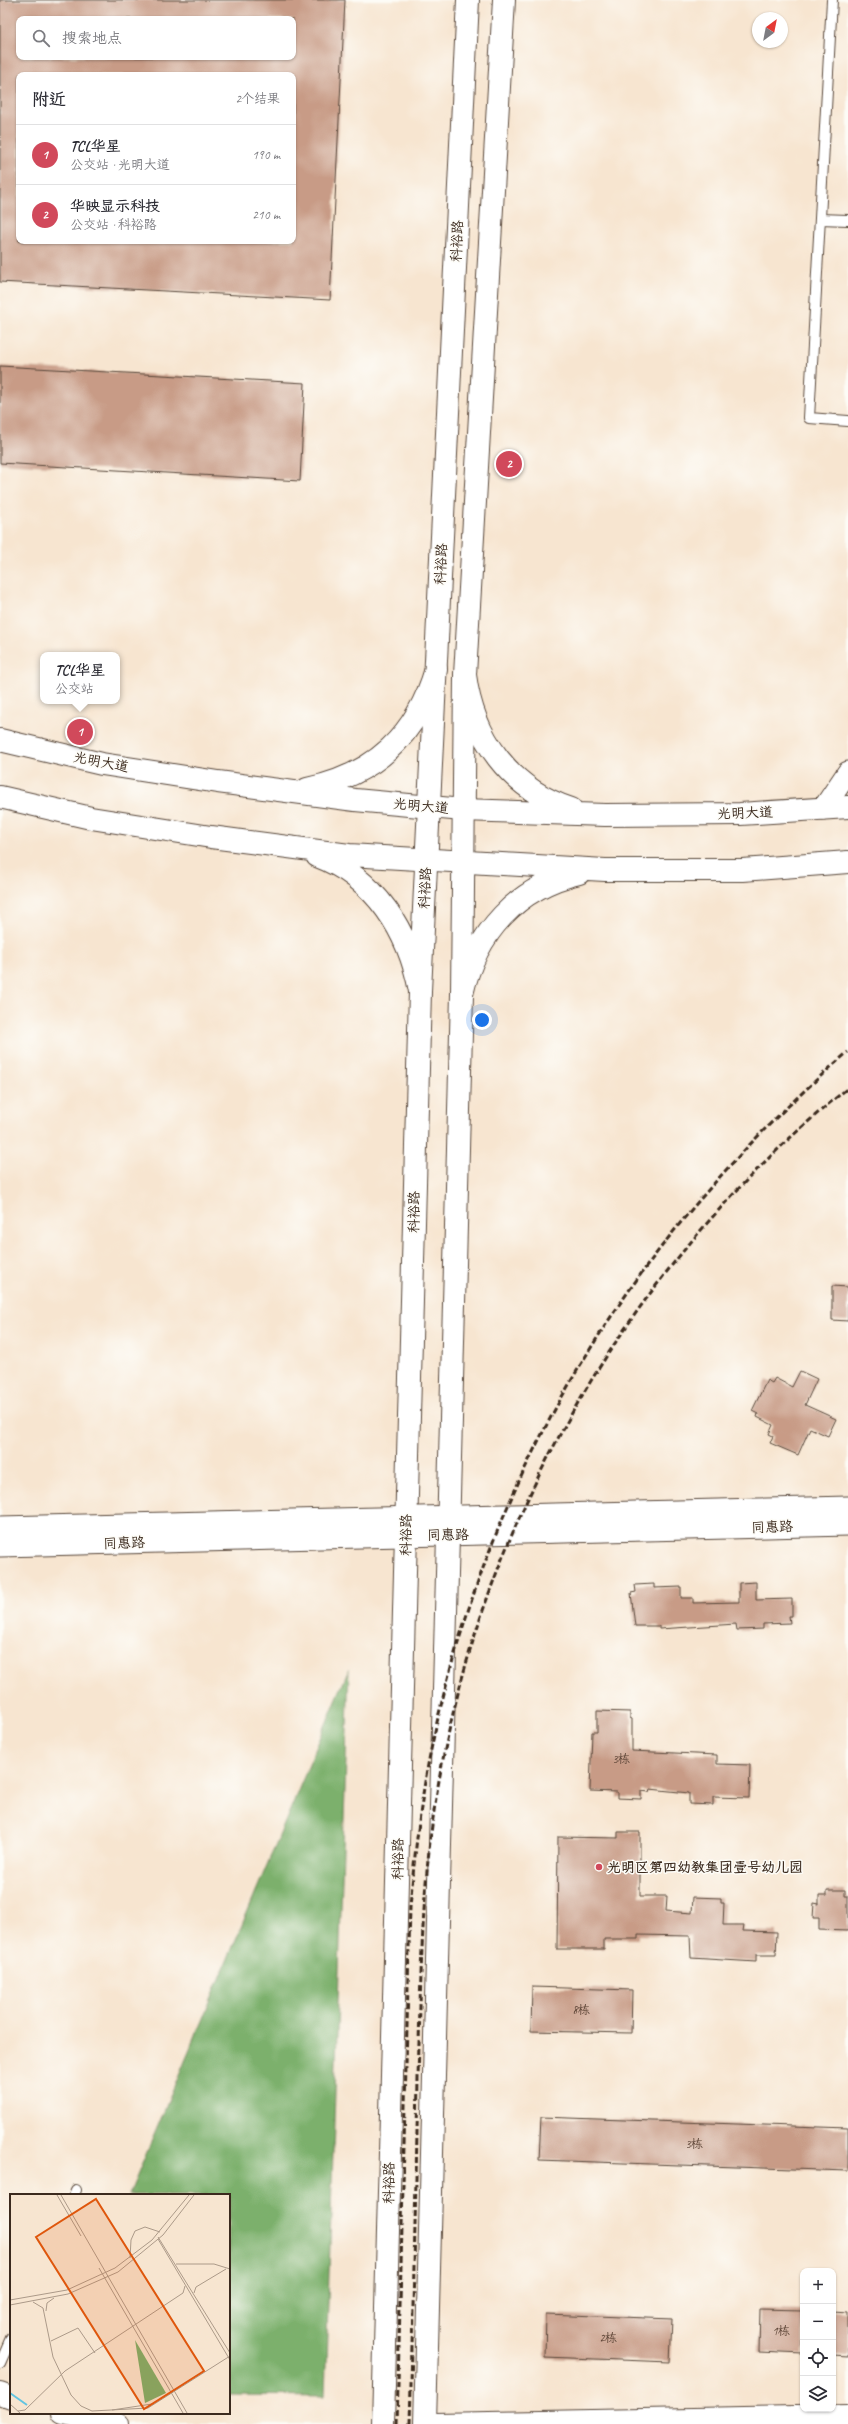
<!DOCTYPE html>
<html lang="zh">
<head>
<meta charset="utf-8">
<style>
	:root { --surface:#fff; --page:#f7f7f7; --text:#2b2b33; --muted:#7c7c81; --line:#e1e1e2; --accent:#d1495b }
	body { margin:0; font-family:Caveat,"LXGW WenKai TC",sans-serif; background:var(--page); color:var(--text) }
	.controls { position:absolute; right:12px; bottom:12px; display:grid; overflow:hidden; border-radius:8px; box-shadow:0 1px 3px #0004 }
	.controls button { width:36px; height:36px; display:grid; place-items:center; padding:0; border:0; border-bottom:1px solid var(--line); background:var(--surface); color:var(--text); font:20px sans-serif }
	.compass { position:absolute; left:752px; top:12px; width:36px; height:36px; border-radius:50%; background:var(--surface); box-shadow:0 1px 3px #0004; rotate:32deg }
	.you { position:absolute; left:482px; top:1020px; width:14px; height:14px; margin:-10px; border:3px solid #fff; border-radius:50%; background:#1a73e8; box-shadow:0 0 0 6px #1a73e833 }
	.badge { display:grid; place-items:center; width:26px; height:26px; border-radius:50%; background:var(--accent); color:#fff; font-size:13px; font-weight:700 }
	.pin { position:absolute; translate:-50% -50%; border:2px solid #fff; box-shadow:0 1px 4px #0006 }
	.popup { position:absolute; left:40px; top:652px; width:80px; height:52px; box-sizing:border-box; display:grid; place-content:center; border-radius:8px; background:var(--surface); filter:drop-shadow(0 1px 3px #0005); font-size:13px; white-space:nowrap; color:var(--muted) }
	.popup b { font-size:15px; color:var(--text) }
	.popup::after { content:''; position:absolute; left:50%; top:100%; margin-left:-8px; border:8px solid transparent; border-top-color:var(--surface) }
	.list { margin:0; padding:0; list-style:none }
	h2 { display:flex; justify-content:space-between; align-items:center; height:52px; margin:0; padding:0 16px; font-size:17px }
	h2 small { font-size:13px; font-weight:400; color:var(--muted) }
	.list li { display:grid; grid-template-columns:26px 1fr auto; gap:12px; align-items:center; box-sizing:border-box; height:60px; padding:0 16px; border-top:1px solid var(--line) }
	.list b { display:block; font-size:15px; white-space:nowrap }
	.list p { margin:0; font-size:13px; white-space:nowrap; color:var(--muted) }
	.list em { font-size:13px; font-style:normal; color:var(--muted) }
	.icon { flex:none; width:22px; height:22px; fill:none; stroke:currentColor; stroke-width:2; stroke-linecap:round; stroke-linejoin:round }
	.map { position:relative; flex:none; width:848px; height:2424px; overflow:hidden }
	.search { position:absolute; background:var(--surface); box-shadow:0 1px 3px #0004; left:16px; top:16px; width:280px; height:44px; display:flex; align-items:center; gap:10px; box-sizing:border-box; padding:0 14px; border-radius:8px; color:var(--muted); font-size:15px }
	.panel { position:absolute; background:var(--surface); box-shadow:0 1px 3px #0004; left:16px; top:72px; width:280px; height:172px; border-radius:8px }
	.map>svg:first-child { display:block }
	.forest { fill:#7bb06c; stroke:#5b6d45 }
	.building { fill:#c89b86; fill-rule:evenodd }
	.lines { fill:none; stroke-linecap:round; stroke-linejoin:round }
	.service-casing { stroke:#574639; stroke-width:12 }
	.minor-casing { stroke:#574639; stroke-width:23 }
	.tertiary-casing { stroke:#574639; stroke-width:24 }
	.secondary-casing { stroke:#574639; stroke-width:24 }
	.primary-casing { stroke:#574639; stroke-width:24 }
	.service { stroke:#fff; stroke-width:10 }
	.minor { stroke:#fff; stroke-width:21 }
	.tertiary { stroke:#fff; stroke-width:22 }
	.secondary { stroke:#fff; stroke-width:22 }
	.primary { stroke:#fff; stroke-width:22 }
	.rail { stroke:#3b2a1e; stroke-width:3; stroke-dasharray:6 3; stroke-linecap:butt }
	.poi-dot { fill:#d1495b; stroke:#fdfcf7; stroke-width:1.5 }
	.labels { text-anchor:middle; dominant-baseline:central; stroke-width:3; stroke-linejoin:round; paint-order:stroke }
	.number-label { font-size:12px; fill:#5e4638 }
	.street-label { font-size:14px; fill:#3b2a1e; stroke:#fdfcf7 }
	.poi-label { font-size:14px; font-weight:bold; fill:#3b2a1e; stroke:#fdfcf7; text-anchor:start }
	.inset-river { fill:none; stroke:#63c5e1; stroke-width:2 }
	.inset-road { fill:none; stroke:#ac9a89; stroke-width:1 }
	.view { fill:#df570d; fill-opacity:0.15; stroke:#df570d; stroke-width:2 }
	.inset-edge { fill:none; stroke:#3b2a1e; stroke-width:2 }
</style>
</head>
<body>
<div class="map">
<svg width="848" height="2424" viewBox="0 0 848 2424">
	<rect width="100%" height="100%" fill="#fdfcf7"/>
	<filter id="ink" filterUnits="userSpaceOnUse"><feTurbulence type="fractalNoise" baseFrequency=".025" numOctaves="2"/><feDisplacementMap in="SourceGraphic" scale="8" xChannelSelector="R" yChannelSelector="G"/><feConvolveMatrix kernelMatrix="1 2 1 2 8 2 1 2 1" color-interpolation-filters="sRGB"/></filter>
	<filter id="wash" filterUnits="userSpaceOnUse"><feTurbulence type="fractalNoise" baseFrequency=".012" numOctaves="4" result="noise"/><feDisplacementMap in="SourceGraphic" scale="16" xChannelSelector="R" yChannelSelector="G"/><feGaussianBlur stdDeviation="0.9" result="paint"/><feColorMatrix in="noise" values="0 0 0 0 0 0 0 0 0 0 0 0 0 0 0 0 0 1.4 0 .05"/><feComposite in="paint" operator="in"/></filter>
	<g filter="url(#wash)">
		<rect width="100%" height="100%" fill="#f7e5d0"/>
		<path class="forest" d="M 349,1669 L 325,2396 L 229,2395 L 229,2195 L 129,2195 Z"/>
		<g id="blocks">
			<path class="building" d="M 0,0 L 345,0 L 330,300 L 0,282 ZM 19,19 L 293,19 L 293,57 L 19,57 ZM 19,75 L 293,75 L 293,241 L 19,241 Z
				M 0,366 L 305,383 L 300,481 L 0,463 Z
				M 832,1286 L 848,1287 L 848,1321 L 832,1320 Z
				M 800,1371 L 817,1379 L 805,1405 L 836,1419 L 828,1436 L 810,1428 L 798,1455 L 770,1443 L 773,1436 L 769,1434 L 773,1425 L 757,1417 L 758,1414 L 752,1411 L 767,1380 L 772,1383 L 775,1378 L 792,1387 Z
				M 756,1582 L 756,1600 L 792,1599 L 792,1616 L 789,1616 L 790,1623 L 763,1624 L 763,1629 L 737,1630 L 736,1624 L 659,1629 L 659,1626 L 635,1626 L 631,1593 L 636,1592 L 635,1585 L 654,1584 L 654,1588 L 681,1587 L 681,1598 L 693,1598 L 693,1603 L 739,1602 L 739,1583 Z
				M 597,1711 L 630,1712 L 630,1718 L 632,1719 L 632,1751 L 717,1755 L 717,1764 L 750,1765 L 749,1798 L 713,1797 L 713,1805 L 689,1804 L 689,1793 L 650,1789 L 649,1792 L 641,1791 L 641,1799 L 617,1798 L 617,1792 L 590,1791 L 592,1732 L 597,1732 Z
				M 618,1832 L 640,1832 L 640,1896 L 667,1896 L 666,1911 L 692,1913 L 693,1897 L 721,1898 L 721,1903 L 724,1903 L 723,1925 L 744,1925 L 743,1931 L 777,1932 L 776,1955 L 756,1955 L 756,1962 L 691,1958 L 690,1936 L 638,1935 L 638,1939 L 604,1939 L 604,1949 L 557,1949 L 558,1837 L 618,1838 Z
				M 827,1890 L 845,1890 L 845,1896 L 848,1896 L 848,1931 L 819,1930 L 819,1918 L 813,1918 L 814,1903 L 819,1904 L 819,1895 L 827,1895 Z
				M 532,1987 L 632,1990 L 631,2033 L 531,2031 Z
				M 541,2117 L 848,2128 L 848,2171 L 539,2160 Z
				M 760,2309 L 803,2310 L 803,2354 L 759,2352 Z
				M 833,2311 L 848,2312 L 848,2356 L 833,2355 Z
				M 546,2314 L 672,2319 L 670,2362 L 545,2357 Z"/>
		</g>
	</g>
	<g filter="url(#ink)">
		<use href="#blocks" fill-opacity="0" stroke="#574639" stroke-width="1"/>
		<g class="lines">
			<g class="service-casing">
				<path id="service" d="M 832,0 L 809,418 L 848,421
					M 820,219 L 848,220
					M 74,2195 L 76,2190
					M 0,2363 L 11,2338"/>
			</g>
			<g class="minor-casing">
				<path id="minor" d="M 823,809 L 848,772
					M 0,1527 L 848,1507
					M 0,1546 L 848,1525"/>
			</g>
			<g class="tertiary-casing">
				<path id="tertiary" d="M 0,2394 L 11,2398
					M 63,2413 L 117,2424
					M 435,2424 L 848,2416"/>
			</g>
			<g class="secondary-casing">
				<path id="secondary" d="M 383,2424 L 420,991 L 468,0
					M 425,2424 L 462,994 L 465,675 L 504,0"/>
			</g>
			<g class="primary-casing">
				<path id="primary" d="M 465,675 C 473,738 510,789 571,809
					M 0,740 L 102,764 L 218,782 L 355,800 L 463,810 L 605,815 L 740,814 L 848,807
					M 307,789 C 375,775 417,735 436,669
					M 0,797 L 91,818 L 211,837 L 349,855 L 605,870 L 742,870 L 848,862
					M 317,856 C 376,878 409,932 420,991
					M 462,994 C 476,933 517,887 579,873"/>
			</g>
			<use href="#service" class="service"/>
			<use href="#minor" class="minor"/>
			<use href="#tertiary" class="tertiary"/>
			<use href="#secondary" class="secondary"/>
			<use href="#primary" class="primary"/>
			<path class="rail" d="M 397,2424 L 410,1907 C 415,1851 421,1795 433,1740 C 493,1464 634,1235 848,1052
				M 410,2424 C 413,2309 416,2193 418,2078 C 421,1984 421,1891 436,1798 C 481,1520 629,1264 848,1088"/>
		</g>
	</g>
	<circle class="poi-dot" cx="599" cy="1867" r="4"/>
	<g class="labels">
		<g class="number-label">
			<text x="621" y="1759">3栋</text>
			<text x="581" y="2010">8栋</text>
			<text x="694" y="2144">3栋</text>
			<text x="781" y="2331">1栋</text>
			<text x="608" y="2338">2栋</text>
		</g>
		<g class="street-label">
			<text transform="translate(457 241) rotate(-87)">科裕路</text>
			<text transform="translate(441 564) rotate(-87)">科裕路</text>
			<text transform="translate(101 762) rotate(11)">光明大道</text>
			<text transform="translate(421 806) rotate(5)">光明大道</text>
			<text transform="translate(745 813) rotate(-2)">光明大道</text>
			<text transform="translate(425 888) rotate(-87)">科裕路</text>
			<text transform="translate(414 1212) rotate(-89)">科裕路</text>
			<text transform="translate(772 1527) rotate(-2)">同惠路</text>
			<text transform="translate(406 1535) rotate(-89)">科裕路</text>
			<text transform="translate(448 1535) rotate(-1)">同惠路</text>
			<text transform="translate(124 1543) rotate(-2)">同惠路</text>
			<text transform="translate(398 1859) rotate(-89)">科裕路</text>
			<text transform="translate(389 2183) rotate(-89)">科裕路</text>
		</g>
		<g class="poi-label">
			<text x="607" y="1867">光明区第四幼教集团壹号幼儿园</text>
		</g>
	</g>
	<g transform="translate(10 2194)">
		<rect width="220" height="220" fill="#f7e5d0"/>
		<path d="M 125,146 L 156,199 L 135,209 Z" fill="#7bb06c"/>
		<path class="inset-river" d="M 0,199 L 17,211"/>
		<path class="inset-road" d="M 47,1 L 71,42M 51,1 L 177,219M 148,43 L 220,159M 148,45 L 220,166M 120,64 L 121,46 L 125,37 L 135,33 L 150,38M 166,70 L 204,70 L 220,75M 89,74 L 173,219M 184,99 L 186,93 L 216,75M 0,106 L 57,96 L 105,74 L 142,46 L 179,1M 23,108 L 33,114 L 43,163 L 61,201 L 71,212 L 82,217 L 138,214 L 220,162M 0,111 L 58,100 L 108,78 L 153,41 L 184,1M 36,117 L 37,109 L 44,104M 41,147 L 68,134 L 85,159M 0,210 L 10,219M 102,216 L 142,210M 8,217 L 15,216 L 55,177 L 173,99 L 175,92"/>
		<path class="view" d="M 86,5 L 194,177 L 134,215 L 26,43 Z"/>
		<rect width="220" height="220" class="inset-edge"/>
	</g>
</svg>
<div class="controls">
<button>+</button>
<button>−</button>
<button><svg class="icon" aria-label="locate" viewBox="0 0 24 24"><circle cx="12" cy="12" r="6"/><path d="M12 2v4M12 18v4M2 12h4M18 12h4"/></svg></button>
<button><svg class="icon" aria-label="layers" viewBox="0 0 24 24"><path d="M12 4l9 5-9 5-9-5zM3 14l9 5 9-5"/></svg></button>
</div>
<svg class="compass" viewBox="-18 -18 36 36"><path d="M0-13l5 13h-10z" fill="#e53935"/><path d="M0 13l5-13h-10z" fill="#7c7c81"/></svg>
<div class="you"></div>
<div class="pin badge" style="left:80px;top:732px">1</div>
<div class="popup"><b>TCL华星</b>公交站</div>
<div class="pin badge" style="left:509px;top:464px">2</div>
<div class="search"><svg class="icon" aria-label="search" viewBox="0 0 24 24"><circle cx="10" cy="10" r="6"/><path d="M15 15l6 6"/></svg>搜索地点</div>
<section class="panel">
<h2>附近<small>2个结果</small></h2>
<ul class="list">
<li><span class="badge">1</span><div><b>TCL华星</b><p>公交站 · 光明大道</p></div><em>190 m</em></li>
<li><span class="badge">2</span><div><b>华映显示科技</b><p>公交站 · 科裕路</p></div><em>210 m</em></li>
</ul>
</section>
</div>
</body>
</html>
